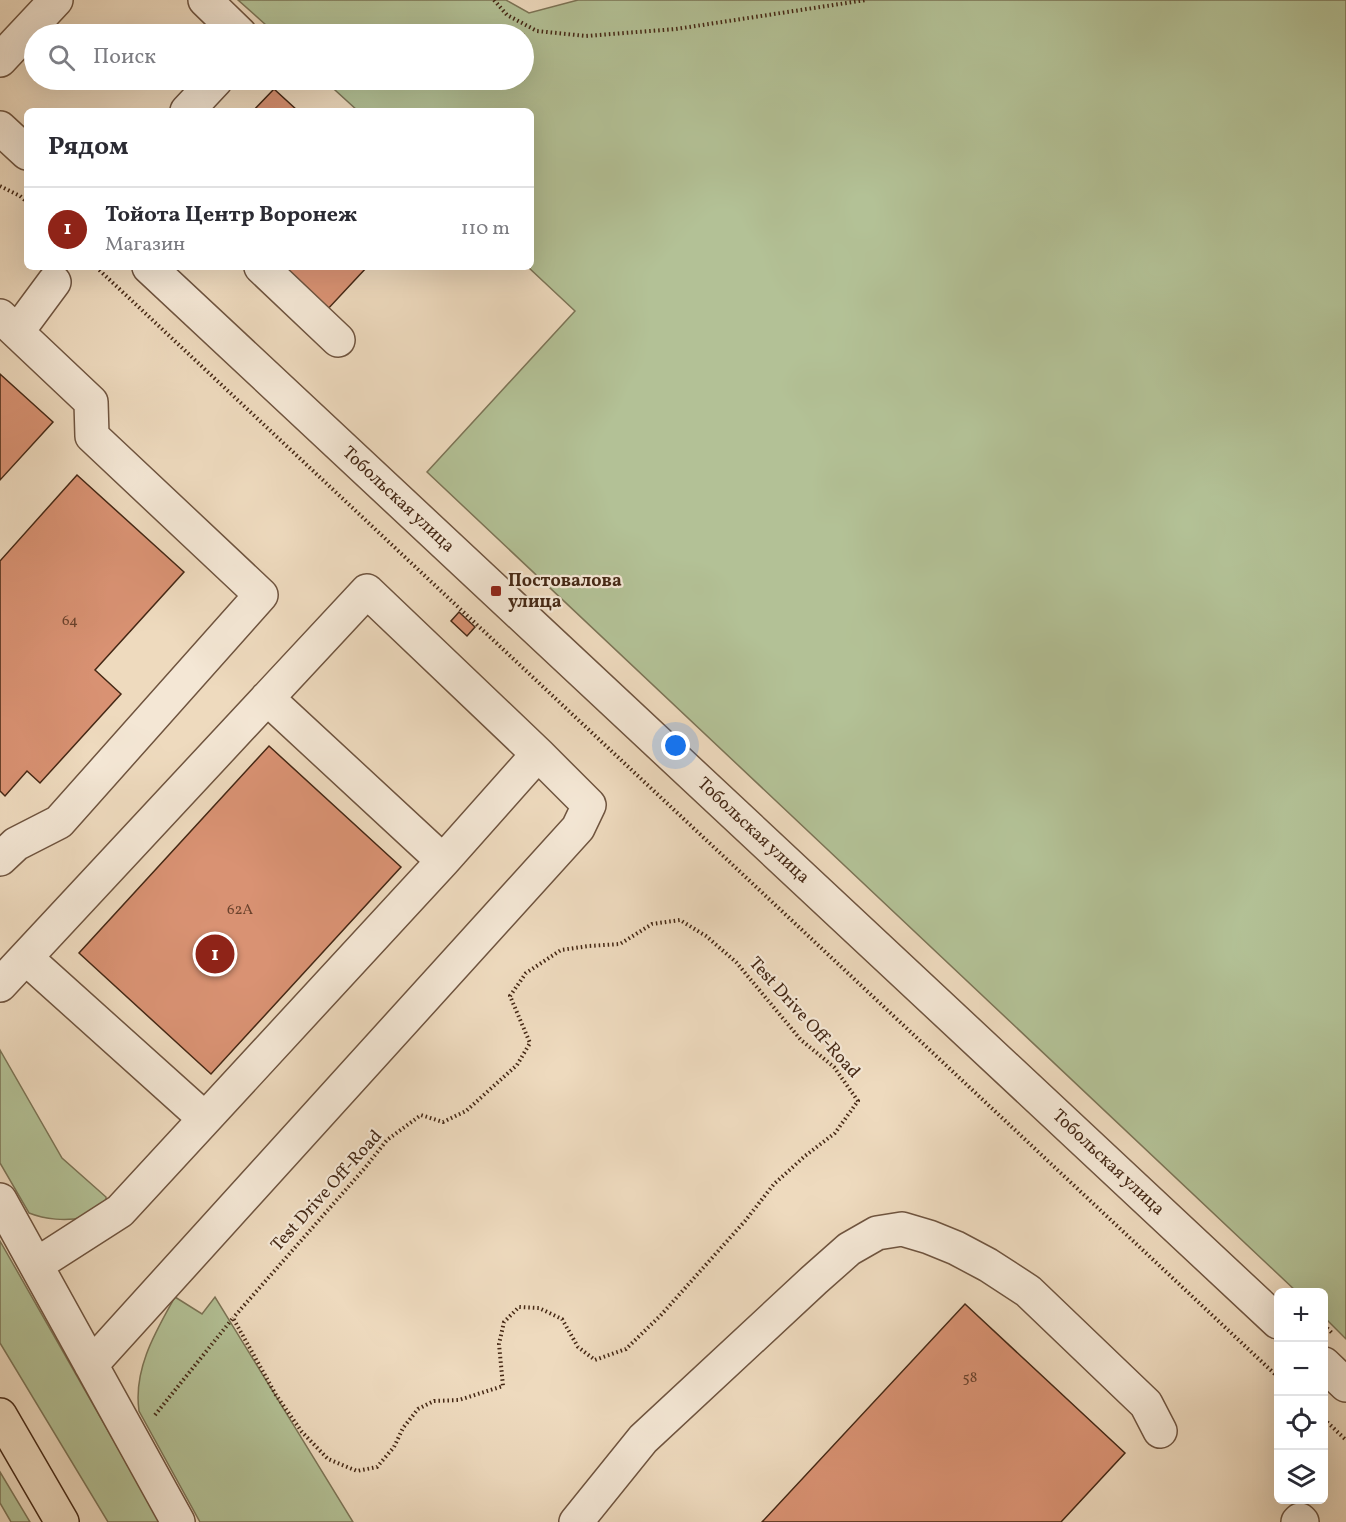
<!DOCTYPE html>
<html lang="ru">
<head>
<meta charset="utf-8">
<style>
	:root { --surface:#fff; --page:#f2f2f3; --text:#2b2b33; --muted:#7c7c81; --line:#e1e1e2; --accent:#8f2418 }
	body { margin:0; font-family:Vollkorn,serif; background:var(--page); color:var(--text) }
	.controls { position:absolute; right:18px; bottom:18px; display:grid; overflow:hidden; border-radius:9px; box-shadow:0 6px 24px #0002 }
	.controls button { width:54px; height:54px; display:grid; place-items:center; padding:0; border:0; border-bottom:2px solid var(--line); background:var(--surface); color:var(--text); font:30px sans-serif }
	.you { position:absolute; left:676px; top:746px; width:21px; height:21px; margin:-15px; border:4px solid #fff; border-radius:50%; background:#1a73e8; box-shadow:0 0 0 9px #1a73e833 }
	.badge { display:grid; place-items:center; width:39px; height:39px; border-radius:50%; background:var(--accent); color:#fff; font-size:20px; font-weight:700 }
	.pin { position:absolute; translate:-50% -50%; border:3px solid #fff; box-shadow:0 2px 6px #0006 }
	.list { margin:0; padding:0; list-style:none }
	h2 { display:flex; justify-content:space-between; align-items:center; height:78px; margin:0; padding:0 24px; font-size:26px }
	h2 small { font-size:20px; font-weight:400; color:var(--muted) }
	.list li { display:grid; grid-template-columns:39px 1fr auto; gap:18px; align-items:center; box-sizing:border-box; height:84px; padding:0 24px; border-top:2px solid var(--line) }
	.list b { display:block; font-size:22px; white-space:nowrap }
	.list p { margin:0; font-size:20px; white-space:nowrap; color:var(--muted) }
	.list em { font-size:20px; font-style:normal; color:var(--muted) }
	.icon { flex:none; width:33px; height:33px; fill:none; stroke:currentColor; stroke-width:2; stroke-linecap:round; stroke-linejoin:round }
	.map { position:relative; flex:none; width:1346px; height:1522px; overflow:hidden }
	.search { position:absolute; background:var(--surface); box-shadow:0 6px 24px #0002; left:24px; top:24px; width:510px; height:66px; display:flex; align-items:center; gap:15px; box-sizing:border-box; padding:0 21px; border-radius:33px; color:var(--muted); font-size:22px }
	.panel { position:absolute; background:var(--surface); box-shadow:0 6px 24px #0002; left:24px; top:108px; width:510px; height:162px; border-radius:9px }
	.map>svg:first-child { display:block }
	.green { fill:#b3c196; stroke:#7c7456; stroke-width:1.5 }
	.building { fill:#d99273; stroke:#452815; stroke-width:1.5 }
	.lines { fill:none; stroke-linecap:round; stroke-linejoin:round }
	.minor-casing { stroke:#6f543f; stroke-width:36 }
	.major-casing { stroke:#452815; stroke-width:36 }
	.path { stroke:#452815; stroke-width:4; stroke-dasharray:1.5 3; stroke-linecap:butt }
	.minor { stroke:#f4e7d5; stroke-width:33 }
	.major { stroke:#eedabe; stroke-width:33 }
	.poi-dot { fill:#8f2418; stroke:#f4e7d5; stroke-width:2 }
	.labels { text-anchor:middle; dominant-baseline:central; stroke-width:4.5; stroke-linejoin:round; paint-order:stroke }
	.number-label { font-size:15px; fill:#6a422c }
	.street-label { font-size:18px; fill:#452815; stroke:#f4e7d5 }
	.poi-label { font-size:18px; font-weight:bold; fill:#452815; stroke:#f4e7d5; text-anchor:start }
</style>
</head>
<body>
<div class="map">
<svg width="1346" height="1522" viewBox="0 0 1346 1522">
	<rect width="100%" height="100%" fill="#eedabe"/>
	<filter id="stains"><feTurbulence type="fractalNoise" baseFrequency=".00333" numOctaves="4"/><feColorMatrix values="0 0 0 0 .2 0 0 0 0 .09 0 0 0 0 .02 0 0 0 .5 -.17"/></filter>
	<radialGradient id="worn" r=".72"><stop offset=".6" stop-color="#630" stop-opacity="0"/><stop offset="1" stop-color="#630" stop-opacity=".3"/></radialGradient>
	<path class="green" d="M 238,0 L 506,0 L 529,13 L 578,0 L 1346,0 L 1346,1339 L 1324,1317 L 1324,1292 L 1297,1292 L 427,472 L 575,311 L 528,267 L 531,267 L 531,111 L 358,111 L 324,80 L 524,80 L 524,34 L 276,34 Z
		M 0,1050 L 62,1158 L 106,1197 L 106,1206 C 98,1209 91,1215 83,1217 C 67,1222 44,1219 29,1213 L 0,1163 Z
		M 0,1241 L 160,1522 L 108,1522 L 0,1343 Z
		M 175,1297 L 202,1314 L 215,1297 L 353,1522 L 200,1522 L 139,1411 C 133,1369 156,1331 175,1297 Z
		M 0,1472 L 30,1522 L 11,1522 L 0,1503 Z"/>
	<path class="building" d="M 274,89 L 298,111 L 253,111 Z
		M 280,267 L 367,267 L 326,311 Z
		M 0,374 L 53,422 L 0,480 Z
		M 77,475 L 184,572 L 95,670 L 121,694 L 40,783 L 27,771 L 5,796 L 0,791 L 0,561 Z
		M 459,612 L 475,627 L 467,636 L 451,621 Z
		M 269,746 L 401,867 L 211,1074 L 79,953 Z
		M 965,1304 L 1125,1453 L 1061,1522 L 762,1522 Z"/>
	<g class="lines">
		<g class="minor-casing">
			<path id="minor" d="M 205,0 L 240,34
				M 0,60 L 56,0
				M 187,111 L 216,80
				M 0,128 L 27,153
				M 149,267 L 1278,1322
				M 261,267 L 338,340
				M 0,316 L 91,402 L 92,436 L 261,595 L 59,822 L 16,844 L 0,859
				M 17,332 L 54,282
				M 267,698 L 443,861
				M 26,958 L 204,1118
				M 0,985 L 367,591 L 538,754 L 589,805 L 578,828 L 91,1365
				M 0,1200 L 178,1522
				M 36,1265 L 120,1211 L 443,861 L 538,754
				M 1324,1364 L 1346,1385
				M 576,1522 L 643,1439 L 814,1280 L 849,1249 L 877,1233 L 902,1229 L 929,1237 L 956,1248 L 988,1265 L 1028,1291 L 1146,1404 L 1160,1431
				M 1298,1522 L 1300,1520 L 1302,1522"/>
		</g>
		<g class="major-casing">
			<path id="major" d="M 0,1415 L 62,1522"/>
		</g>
		<path class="path" d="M 494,0 L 507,15 L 537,31 L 586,36 L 676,29 L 866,0
			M 0,186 L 20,196 L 27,202
			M 96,267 L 1278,1377
			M 1324,1325 L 1332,1333
			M 155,1415 L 233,1318 L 276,1395 L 302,1432 L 328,1459 L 357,1471 L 377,1467 L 394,1447 L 403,1428 L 418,1409 L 434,1401 L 459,1400 L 503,1386 L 499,1344 L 504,1322 L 519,1307 L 539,1308 L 562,1319 L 578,1347 L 595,1360 L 626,1349 L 661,1315 L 745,1221 L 774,1184 L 805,1156 L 835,1133 L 858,1101 L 834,1067 L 801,1040 L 736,962 L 706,936 L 680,920 L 652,924 L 620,944 L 589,946 L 561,950 L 526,973 L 510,996 L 530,1043 L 517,1065 L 466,1111 L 443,1122 L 421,1115 L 387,1140 L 364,1169 L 233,1318
			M 1324,1419 L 1346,1440"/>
		<use href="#minor" class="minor"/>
		<use href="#major" class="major"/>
	</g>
	<rect class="poi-dot" x="490" y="585" width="12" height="12" rx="3"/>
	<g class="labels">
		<g class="number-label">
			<text x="70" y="621">64</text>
			<text x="240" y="910">62А</text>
			<text x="970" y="1378">58</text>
		</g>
		<g class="street-label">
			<text transform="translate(398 500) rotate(43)">Тобольская улица</text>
			<text transform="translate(753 831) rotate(43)">Тобольская улица</text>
			<text transform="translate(804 1018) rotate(48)">Test Drive Off-Road</text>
			<text transform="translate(1108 1163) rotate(43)">Тобольская улица</text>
			<text transform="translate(327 1191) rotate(-48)">Test Drive Off-Road</text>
		</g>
		<g class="poi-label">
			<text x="508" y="581">Постовалова<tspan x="508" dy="21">улица</tspan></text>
		</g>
	</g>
	<rect width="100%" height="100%" filter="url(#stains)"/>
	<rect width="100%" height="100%" fill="url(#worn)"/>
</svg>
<div class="controls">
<button>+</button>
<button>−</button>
<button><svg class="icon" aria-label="locate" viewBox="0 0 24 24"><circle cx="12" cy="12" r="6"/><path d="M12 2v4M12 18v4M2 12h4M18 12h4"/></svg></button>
<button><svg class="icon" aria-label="layers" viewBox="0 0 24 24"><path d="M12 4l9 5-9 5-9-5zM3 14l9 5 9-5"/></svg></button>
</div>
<div class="you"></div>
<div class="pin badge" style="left:215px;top:954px">1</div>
<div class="search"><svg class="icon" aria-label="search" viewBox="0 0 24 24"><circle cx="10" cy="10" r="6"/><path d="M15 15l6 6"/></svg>Поиск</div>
<section class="panel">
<h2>Рядом<small></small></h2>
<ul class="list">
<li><span class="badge">1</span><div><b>Тойота Центр Воронеж</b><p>Магазин</p></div><em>110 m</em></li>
</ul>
</section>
</div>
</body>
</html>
